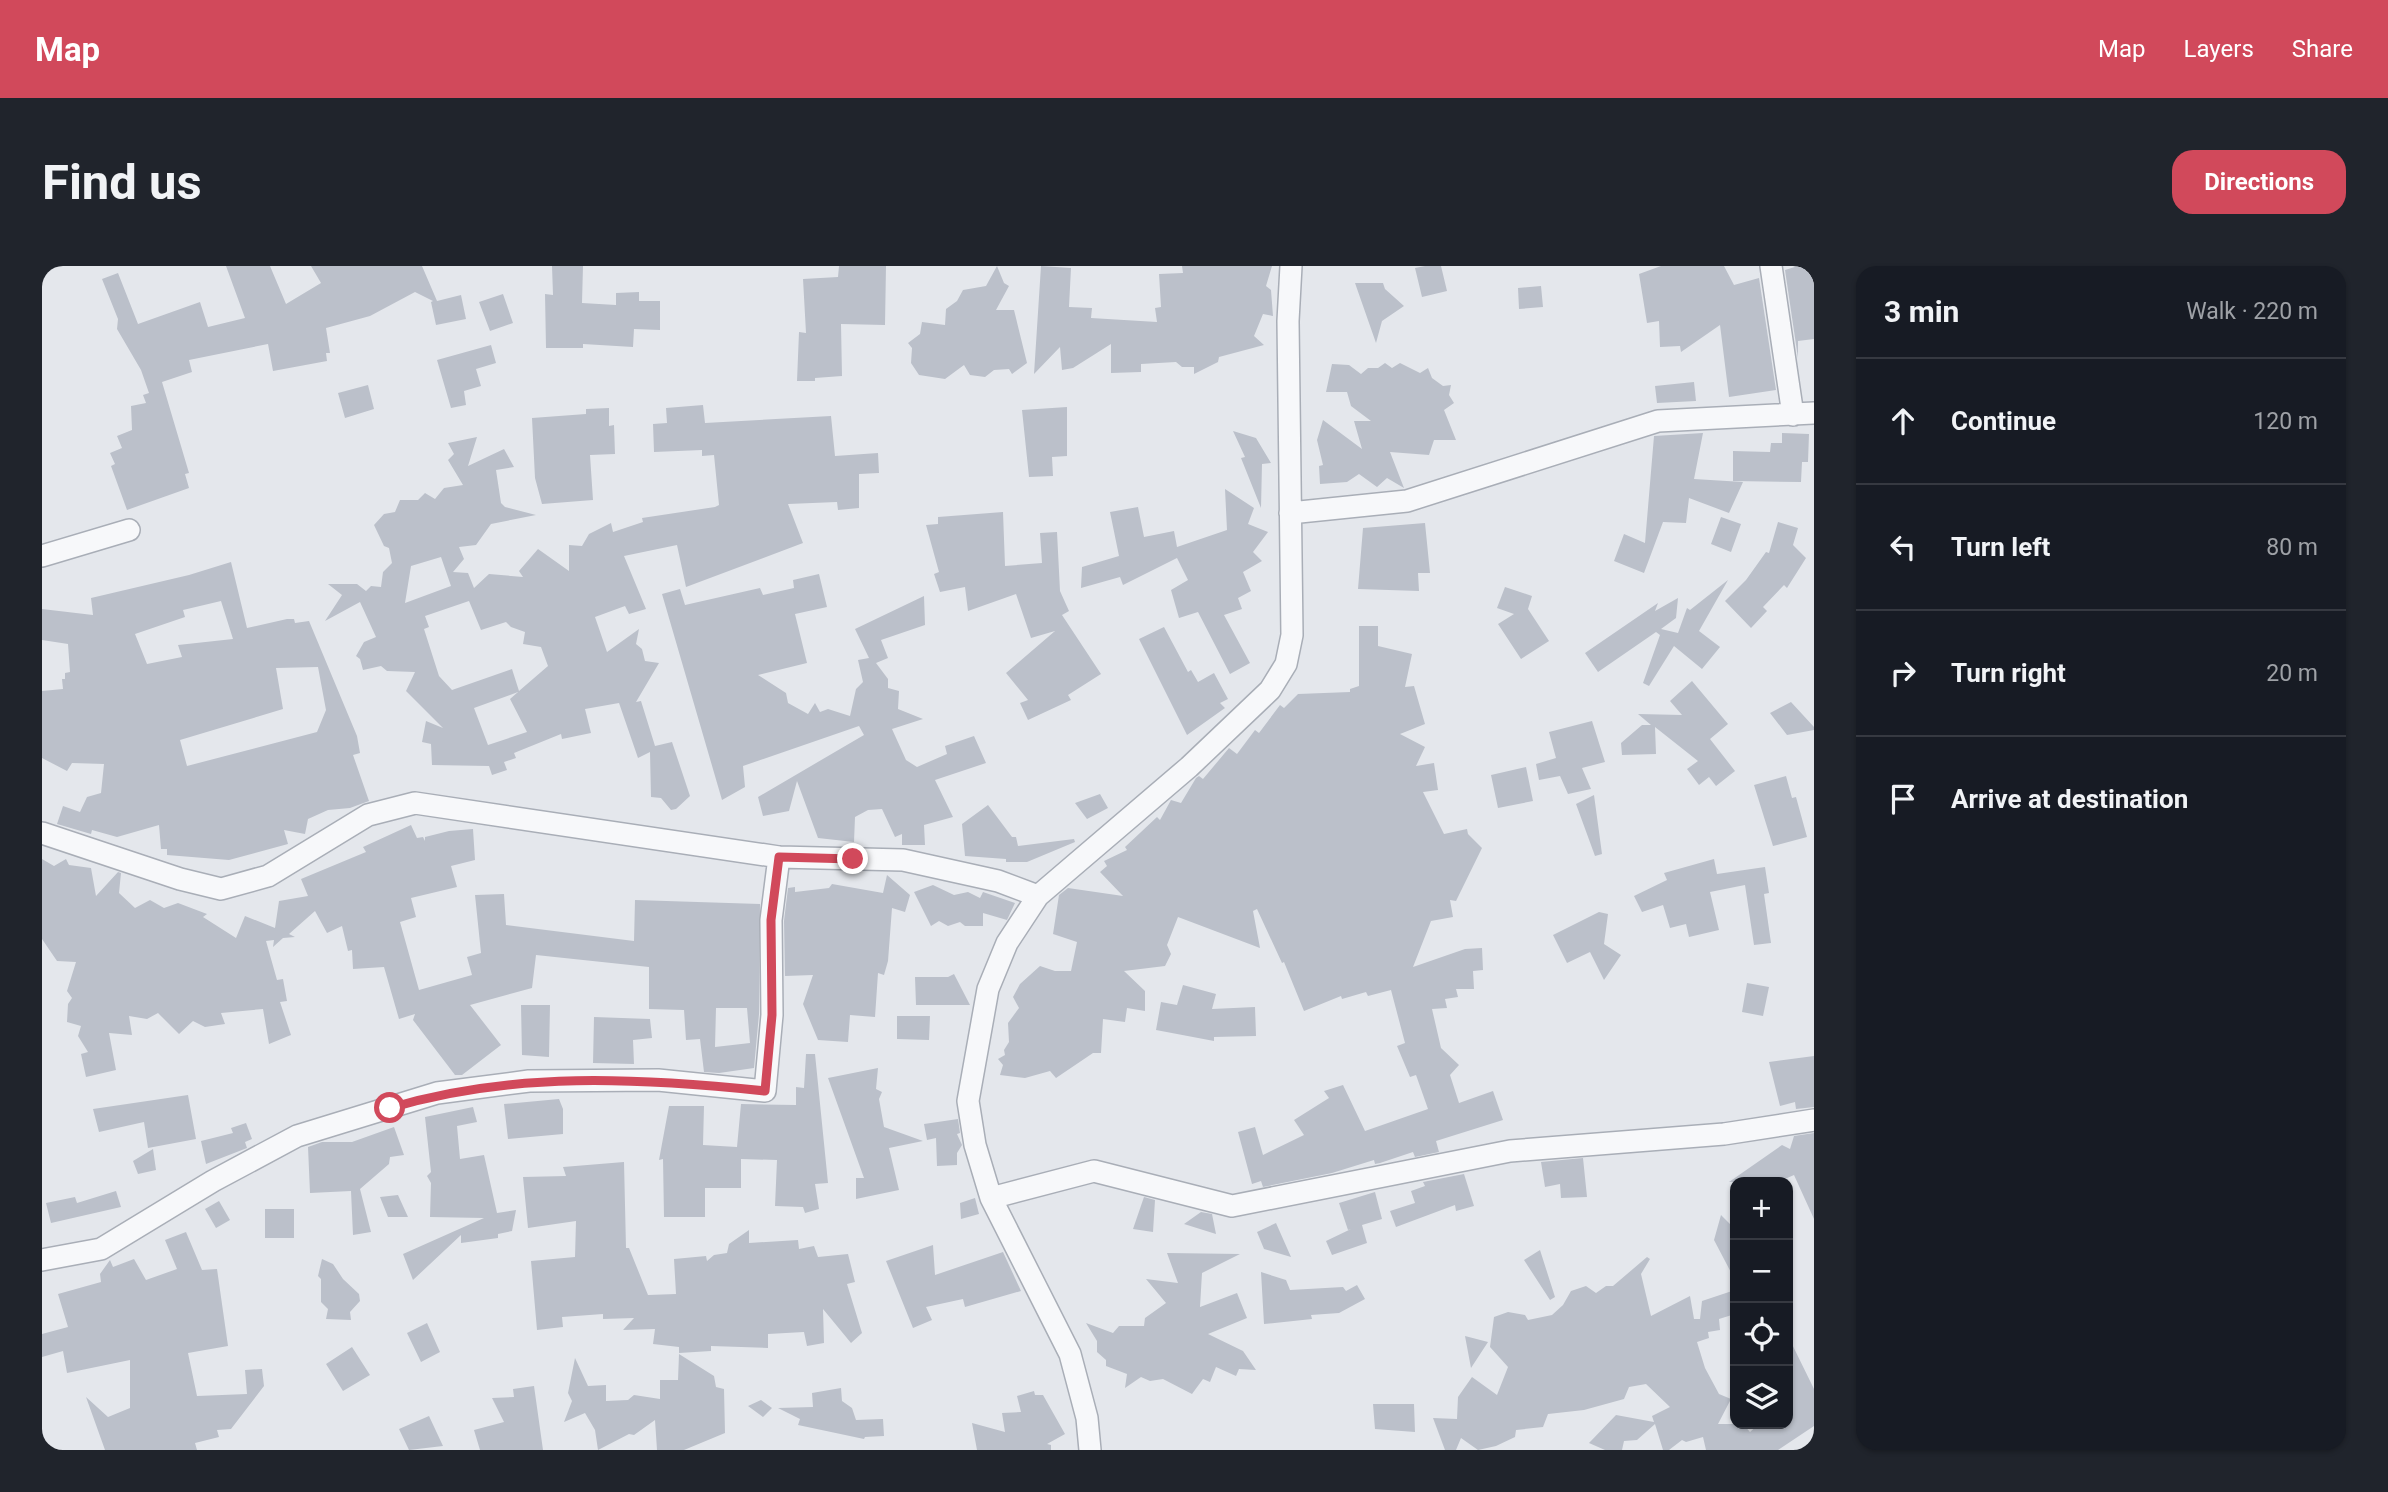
<!DOCTYPE html>
<html lang="en">
<head>
<meta charset="utf-8">
<style>
	:root { --surface:#171b24; --page:#20242c; --text:#f1f3f6; --muted:#9ea1a6; --line:#363941; --accent:#d1495b }
	body { margin:0; font-family:Roboto,sans-serif; background:var(--page); color:var(--text) }
	.controls { position:absolute; right:21px; bottom:21px; display:grid; overflow:hidden; border-radius:14px; box-shadow:0 2px 5px #0004 }
	.controls button { width:63px; height:63px; display:grid; place-items:center; padding:0; border:0; border-bottom:2px solid var(--line); background:var(--surface); color:var(--text); font:35px sans-serif }
	.stop { position:absolute; width:21px; height:21px; margin:-16px; border:5px solid #d1495b; border-radius:50%; background:#fff }
	.stop.end { background:#d1495b; border-color:#fff; box-shadow:0 2px 7px #0008 }
	.list { margin:0; padding:0; list-style:none }
	h2 { display:flex; justify-content:space-between; align-items:center; height:91px; margin:0; padding:0 28px; font-size:30px }
	h2 small { font-size:23px; font-weight:400; color:var(--muted) }
	.list li { display:grid; grid-template-columns:46px 1fr auto; gap:21px; align-items:center; box-sizing:border-box; height:126px; padding:0 28px; border-top:2px solid var(--line) }
	.list b { display:block; font-size:26px; white-space:nowrap }
	.list em { font-size:23px; font-style:normal; color:var(--muted) }
	.icon { flex:none; width:38px; height:38px; fill:none; stroke:currentColor; stroke-width:2; stroke-linecap:round; stroke-linejoin:round }
	.map { position:relative; flex:none; width:1772px; height:1184px; overflow:hidden; border-radius:21px }
	header { display:flex; align-items:center; gap:42px; box-sizing:border-box; height:98px; padding:0 35px; background:var(--accent); color:#fff }
	header strong { font-size:33px }
	nav { display:flex; gap:38px; margin-inline-start:auto; font-size:24px }
	.intro { display:flex; align-items:center; justify-content:space-between; box-sizing:border-box; height:168px; padding:0 42px }
	h1 { margin:0; font-size:49px }
	.button { padding:18px 32px; border-radius:21px; background:var(--accent); color:#fff; font-size:24px; font-weight:700 }
	main { display:flex; gap:42px; padding:0 42px }
	aside { flex:1; background:var(--surface); border-radius:21px; box-shadow:0 2px 5px #0004 }
	.map>svg:first-child { display:block }
	.building { fill:#bbc0ca; fill-rule:evenodd }
	.lines { fill:none; stroke-linecap:round; stroke-linejoin:round }
	.minor-casing { stroke:#a9aeb7; stroke-width:24 }
	.minor { stroke:#f7f8fa; stroke-width:21 }
	.route { stroke:#d1495b; stroke-width:9 }
</style>
</head>
<body>
<header>
<strong>Map</strong>
<nav><a>Map</a><a>Layers</a><a>Share</a></nav>
</header>
<div class="intro"><h1>Find us</h1><a class="button">Directions</a></div>
<main>
<div class="map">
<svg width="1772" height="1184" viewBox="0 0 1772 1184">
	<rect width="100%" height="100%" fill="#e4e7ec"/>
	<path class="building" d="M 184,0 L 228,0 L 244,38 L 279,17 L 269,0 L 380,0 L 395,35 L 419,29 L 424,53 L 394,59 L 389,36 L 391,35 L 373,26 L 328,50 L 284,62 L 288,87 L 284,87 L 285,95 L 231,105 L 226,78 L 147,94 L 150,106 L 120,116 L 147,207 L 143,208 L 147,222 L 85,244 L 69,200 L 73,198 L 68,187 L 80,182 L 75,170 L 90,164 L 89,140 L 104,137 L 101,129 L 107,127 L 99,104 L 75,63 L 76,53 L 60,13 L 76,7 L 96,58 L 158,36 L 166,61 L 203,52 Z
		M 510,0 L 541,0 L 540,37 L 574,39 L 574,27 L 597,26 L 597,35 L 618,35 L 618,64 L 592,63 L 591,81 L 541,78 L 541,82 L 504,82 L 503,28 L 511,29 Z
		M 797,0 L 844,0 L 843,59 L 799,58 L 800,110 L 773,112 L 773,115 L 755,115 L 757,66 L 764,67 L 761,13 L 796,11 Z
		M 955,0 L 962,17 L 967,20 L 954,44 L 972,44 L 985,97 L 970,108 L 967,103 L 952,104 L 943,111 L 928,109 L 922,99 L 903,113 L 877,109 L 869,97 L 870,82 L 866,77 L 878,68 L 880,56 L 903,59 L 904,43 L 915,35 L 921,24 L 944,20 Z
		M 999,0 L 1029,2 L 1027,41 L 1050,42 L 1049,52 L 1115,56 L 1113,42 L 1119,41 L 1117,8 L 1141,7 L 1140,0 L 1230,0 L 1224,20 L 1229,24 L 1231,50 L 1221,48 L 1212,70 L 1222,79 L 1177,91 L 1176,96 L 1152,108 L 1152,101 L 1140,101 L 1134,96 L 1099,98 L 1099,106 L 1069,107 L 1069,78 L 1031,102 L 1020,104 L 1018,81 L 992,108 Z
		M 1383,0 L 1399,0 L 1405,25 L 1380,31 L 1373,2 Z
		M 1619,0 L 1682,0 L 1692,19 L 1717,12 L 1734,124 L 1687,131 L 1678,59 L 1639,86 L 1638,80 L 1618,81 L 1617,55 L 1605,57 L 1597,8 Z
		M 1756,0 L 1772,0 L 1772,73 L 1756,75 L 1756,92 L 1743,4 Z
		M 1313,17 L 1341,17 L 1343,23 L 1362,40 L 1340,55 L 1334,77 Z
		M 1499,20 L 1501,41 L 1477,43 L 1476,22 Z
		M 461,28 L 471,57 L 448,65 L 437,36 Z
		M 449,79 L 454,97 L 434,103 L 439,120 L 422,125 L 424,139 L 409,142 L 395,94 Z
		M 1343,97 L 1350,102 L 1358,97 L 1378,107 L 1386,102 L 1390,112 L 1401,120 L 1409,119 L 1407,129 L 1412,137 L 1402,144 L 1414,174 L 1392,174 L 1387,189 L 1348,186 L 1362,222 L 1345,212 L 1335,221 L 1317,208 L 1305,216 L 1278,218 L 1277,200 L 1281,199 L 1275,174 L 1281,154 L 1320,183 L 1312,155 L 1329,155 L 1309,140 L 1305,126 L 1284,126 L 1290,98 L 1307,99 L 1319,108 L 1326,102 L 1336,102 Z
		M 1652,116 L 1654,135 L 1615,137 L 1613,120 Z
		M 326,119 L 332,143 L 303,152 L 296,127 Z
		M 661,139 L 663,157 L 789,150 L 793,190 L 836,187 L 837,207 L 817,208 L 817,242 L 796,244 L 795,236 L 746,238 L 761,277 L 644,321 L 635,279 L 582,290 L 604,343 L 587,348 L 583,340 L 553,351 L 565,386 L 597,363 L 594,378 L 600,383 L 603,395 L 617,397 L 594,436 L 599,435 L 613,480 L 630,476 L 648,530 L 634,543 L 629,544 L 619,532 L 609,531 L 608,486 L 596,492 L 577,437 L 543,443 L 549,467 L 520,473 L 519,468 L 472,487 L 474,492 L 462,496 L 465,504 L 450,509 L 447,500 L 390,499 L 389,478 L 380,476 L 384,455 L 401,462 L 364,425 L 373,406 L 345,405 L 339,400 L 321,404 L 318,393 L 314,390 L 322,376 L 334,371 L 318,336 L 283,355 L 300,329 L 286,318 L 315,318 L 324,325 L 329,320 L 339,321 L 341,306 L 350,297 L 347,282 L 342,280 L 332,259 L 342,248 L 353,246 L 358,234 L 376,234 L 383,227 L 393,233 L 402,222 L 421,219 L 406,194 L 412,188 L 406,177 L 435,171 L 426,200 L 462,183 L 472,201 L 454,204 L 459,237 L 463,241 L 494,249 L 449,258 L 434,279 L 417,281 L 422,293 L 411,306 L 426,307 L 432,322 L 447,308 L 481,311 L 477,305 L 496,283 L 527,305 L 527,279 L 540,280 L 547,268 L 569,257 L 571,266 L 601,256 L 600,252 L 673,241 L 677,239 L 672,189 L 660,190 L 660,184 L 612,186 L 611,158 L 625,157 L 624,142 ZM 399,291 L 409,320 L 363,337 L 369,300 ZM 427,335 L 439,364 L 464,356 L 469,361 L 483,366 L 481,378 L 499,381 L 506,400 L 477,425 L 470,403 L 410,424 L 397,410 L 382,363 L 387,361 L 383,350 ZM 476,426 L 468,433 L 485,466 L 446,479 L 432,442 Z
		M 1025,141 L 1025,190 L 1010,191 L 1011,210 L 987,211 L 980,144 Z
		M 567,142 L 567,160 L 572,159 L 573,188 L 548,189 L 551,234 L 500,238 L 493,212 L 490,152 L 544,148 L 544,143 Z
		M 1191,165 L 1214,172 L 1229,197 L 1220,198 L 1219,242 L 1199,192 L 1203,191 Z
		M 1661,167 L 1652,213 L 1701,216 L 1687,247 L 1647,232 L 1644,257 L 1621,256 L 1602,307 L 1572,295 L 1582,268 L 1603,277 L 1612,170 Z
		M 1740,167 L 1767,168 L 1766,196 L 1760,196 L 1759,216 L 1691,215 L 1691,185 L 1728,186 L 1729,177 L 1740,177 Z
		M 1183,223 L 1212,242 L 1206,258 L 1226,266 L 1211,286 L 1220,295 L 1201,306 L 1209,325 L 1196,332 L 1200,343 L 1182,349 L 1208,397 L 1188,408 L 1156,346 L 1137,352 L 1129,324 L 1146,314 L 1135,292 L 1081,319 L 1078,311 L 1039,322 L 1040,301 L 1077,290 L 1068,246 L 1096,241 L 1102,271 L 1132,265 L 1135,281 L 1185,264 Z
		M 961,246 L 963,300 L 1000,297 L 998,267 L 1015,266 L 1018,325 L 1027,345 L 1020,349 L 1059,408 L 1026,429 L 1029,434 L 986,454 L 978,437 L 986,434 L 964,407 L 1013,365 L 989,372 L 974,328 L 926,345 L 923,321 L 898,326 L 892,308 L 897,306 L 884,259 L 896,258 L 896,251 Z
		M 1679,251 L 1699,258 L 1689,286 L 1669,278 Z
		M 1736,256 L 1756,262 L 1751,279 L 1764,292 L 1745,322 L 1742,319 L 1721,341 L 1725,345 L 1709,362 L 1683,335 L 1704,314 L 1724,286 L 1727,287 Z
		M 1383,257 L 1388,307 L 1376,307 L 1377,325 L 1316,323 L 1321,262 Z
		M 189,296 L 205,362 L 245,353 L 252,353 L 253,357 L 267,355 L 315,470 L 318,487 L 311,489 L 327,535 L 308,542 L 286,544 L 266,553 L 263,568 L 242,564 L 246,578 L 187,594 L 125,589 L 125,583 L 119,583 L 117,559 L 75,571 L 50,564 L 49,568 L 15,558 L 21,540 L 38,546 L 45,531 L 59,527 L 62,498 L 30,497 L 25,505 L 0,492 L 0,425 L 21,423 L 20,413 L 23,413 L 23,407 L 28,406 L 26,378 L 0,374 L 0,343 L 51,349 L 49,332 L 147,309 ZM 179,335 L 191,373 L 136,379 L 140,391 L 105,398 L 93,368 L 143,351 L 141,344 ZM 276,401 L 284,444 L 275,466 L 145,500 L 138,474 L 241,443 L 234,402 Z
		M 777,308 L 785,341 L 753,348 L 765,397 L 716,409 L 744,427 L 746,437 L 766,448 L 773,437 L 778,446 L 786,443 L 808,450 L 814,423 L 821,416 L 816,394 L 827,392 L 813,363 L 882,330 L 883,359 L 839,374 L 846,392 L 834,397 L 846,413 L 846,422 L 857,425 L 856,443 L 881,453 L 850,463 L 864,494 L 875,501 L 905,488 L 903,480 L 932,470 L 944,497 L 893,514 L 911,551 L 882,559 L 883,579 L 860,579 L 860,568 L 853,571 L 840,543 L 826,544 L 813,551 L 812,576 L 776,572 L 755,515 L 747,545 L 721,550 L 716,531 L 822,469 L 817,460 L 701,500 L 703,521 L 680,534 L 620,328 L 638,323 L 643,339 L 718,322 L 721,329 L 752,322 L 751,314 Z
		M 1686,314 L 1657,365 L 1678,381 L 1660,403 L 1632,380 L 1607,420 L 1601,417 L 1618,369 L 1614,366 L 1556,406 L 1543,387 L 1616,337 L 1613,345 L 1636,332 L 1634,352 L 1619,363 L 1636,367 L 1645,342 L 1648,344 Z
		M 1463,321 L 1490,330 L 1486,343 L 1507,375 L 1479,393 L 1456,358 L 1472,348 L 1455,342 Z
		M 1317,360 L 1336,360 L 1336,380 L 1370,388 L 1363,421 L 1372,420 L 1383,458 L 1358,468 L 1383,481 L 1374,500 L 1392,497 L 1396,524 L 1381,526 L 1402,568 L 1425,563 L 1426,568 L 1440,582 L 1414,635 L 1408,634 L 1411,651 L 1389,655 L 1371,701 L 1423,683 L 1440,682 L 1441,704 L 1431,705 L 1432,723 L 1414,723 L 1416,731 L 1403,733 L 1405,742 L 1390,743 L 1399,782 L 1417,799 L 1408,809 L 1417,837 L 1451,825 L 1461,854 L 1394,875 L 1397,886 L 1373,891 L 1371,886 L 1338,897 L 1333,898 L 1332,894 L 1290,907 L 1221,921 L 1219,915 L 1210,918 L 1196,866 L 1213,861 L 1221,889 L 1262,869 L 1252,854 L 1287,832 L 1282,825 L 1301,819 L 1323,865 L 1386,843 L 1374,809 L 1368,811 L 1355,780 L 1363,777 L 1349,724 L 1326,730 L 1324,726 L 1300,733 L 1299,730 L 1262,745 L 1242,696 L 1240,697 L 1215,643 L 1211,645 L 1218,682 L 1136,651 L 1125,679 L 1129,688 L 1123,700 L 1082,705 L 1103,725 L 1103,745 L 1085,742 L 1083,756 L 1061,753 L 1059,787 L 1051,787 L 1014,812 L 1008,805 L 983,812 L 958,809 L 961,799 L 956,793 L 963,789 L 962,784 L 967,776 L 966,757 L 977,742 L 971,731 L 978,718 L 998,700 L 1013,705 L 1029,705 L 1035,676 L 1011,668 L 1017,629 L 1026,622 L 1081,630 L 1058,606 L 1065,600 L 1062,595 L 1085,584 L 1083,581 L 1115,551 L 1118,554 L 1129,534 L 1139,537 L 1154,512 L 1157,510 L 1161,513 L 1187,482 L 1195,488 L 1213,464 L 1217,467 L 1238,439 L 1242,442 L 1256,428 L 1308,426 L 1308,423 L 1317,420 Z
		M 1122,361 L 1146,406 L 1149,404 L 1156,416 L 1172,407 L 1186,433 L 1178,437 L 1183,442 L 1145,469 L 1097,373 Z
		M 1650,415 L 1686,458 L 1668,473 L 1693,505 L 1674,520 L 1667,511 L 1657,519 L 1645,503 L 1656,495 L 1613,461 L 1614,488 L 1580,489 L 1579,477 L 1600,459 L 1609,459 L 1596,448 L 1640,449 L 1628,435 Z
		M 1749,436 L 1772,461 L 1772,464 L 1745,469 L 1728,447 Z
		M 1550,455 L 1563,496 L 1540,502 L 1549,523 L 1526,528 L 1518,510 L 1497,514 L 1494,498 L 1514,492 L 1507,466 Z
		M 1484,501 L 1491,535 L 1456,542 L 1449,509 Z
		M 1744,510 L 1750,532 L 1754,531 L 1765,571 L 1731,580 L 1712,519 Z
		M 1058,528 L 1066,542 L 1045,553 L 1033,537 Z
		M 1552,529 L 1560,588 L 1553,590 L 1534,538 Z
		M 946,539 L 970,571 L 974,571 L 976,580 L 1032,573 L 1033,576 L 985,596 L 964,596 L 964,593 L 923,590 L 920,558 Z
		M 369,559 L 375,572 L 381,571 L 383,575 L 383,571 L 407,565 L 431,563 L 433,594 L 409,600 L 415,621 L 369,632 L 374,651 L 358,656 L 377,724 L 430,709 L 425,691 L 439,687 L 433,629 L 462,628 L 464,659 L 592,675 L 593,634 L 718,638 L 717,748 L 712,802 L 677,807 L 662,806 L 658,773 L 644,774 L 642,744 L 607,743 L 607,701 L 494,689 L 490,722 L 428,739 L 459,779 L 420,809 L 413,809 L 371,754 L 373,748 L 357,753 L 342,701 L 311,703 L 310,684 L 306,685 L 300,660 L 285,667 L 273,645 L 247,668 L 253,671 L 241,672 L 231,681 L 232,674 L 224,675 L 235,714 L 241,713 L 245,735 L 238,736 L 249,769 L 227,778 L 221,743 L 179,747 L 183,758 L 163,761 L 151,755 L 137,768 L 116,747 L 105,753 L 87,750 L 90,769 L 67,767 L 74,804 L 44,811 L 39,788 L 46,786 L 36,770 L 39,760 L 25,756 L 26,738 L 30,732 L 25,725 L 34,696 L 15,695 L 0,673 L 0,593 L 12,600 L 24,593 L 27,599 L 49,602 L 54,630 L 76,606 L 79,607 L 77,627 L 93,642 L 108,634 L 122,642 L 136,637 L 165,648 L 161,651 L 194,672 L 203,650 L 233,662 L 237,635 L 266,630 L 259,613 L 324,586 L 321,581 ZM 674,742 L 705,742 L 708,777 L 673,781 Z
		M 1672,593 L 1675,608 L 1723,601 L 1727,627 L 1722,628 L 1729,677 L 1712,679 L 1703,619 L 1668,626 L 1677,664 L 1647,671 L 1644,658 L 1628,662 L 1621,639 L 1600,646 L 1592,630 L 1625,614 L 1622,607 Z
		M 845,609 L 868,629 L 863,646 L 850,642 L 846,695 L 842,709 L 836,707 L 833,751 L 808,749 L 806,776 L 776,774 L 761,738 L 771,709 L 743,710 L 742,655 L 746,622 L 753,621 L 753,626 L 787,622 L 790,618 L 841,627 Z
		M 891,619 L 912,629 L 926,626 L 938,632 L 941,626 L 973,637 L 965,654 L 941,647 L 941,660 L 923,660 L 918,656 L 906,660 L 897,655 L 889,660 L 872,626 Z
		M 1557,646 L 1566,648 L 1562,678 L 1579,689 L 1562,714 L 1548,686 L 1525,697 L 1511,669 Z
		M 912,708 L 928,739 L 874,739 L 873,711 L 906,711 Z
		M 1705,717 L 1727,721 L 1721,750 L 1700,746 Z
		M 1141,719 L 1174,728 L 1170,743 L 1213,741 L 1214,770 L 1172,771 L 1172,775 L 1114,764 L 1119,736 L 1135,739 Z
		M 479,739 L 508,739 L 507,791 L 480,789 Z
		M 855,750 L 888,750 L 887,774 L 855,773 Z
		M 552,751 L 608,753 L 610,772 L 591,774 L 592,798 L 551,797 Z
		M 764,788 L 773,788 L 786,917 L 773,918 L 777,943 L 763,947 L 761,941 L 733,940 L 735,894 L 699,893 L 699,922 L 663,922 L 663,951 L 622,951 L 621,893 L 617,894 L 627,840 L 662,840 L 661,879 L 695,881 L 699,838 L 754,839 L 754,821 L 762,822 Z
		M 1772,790 L 1772,841 L 1754,843 L 1753,836 L 1738,840 L 1727,796 Z
		M 836,802 L 834,823 L 840,826 L 837,833 L 842,861 L 881,875 L 847,882 L 857,924 L 814,933 L 814,912 L 822,912 L 786,812 Z
		M 146,829 L 154,873 L 106,882 L 102,856 L 57,866 L 51,843 Z
		M 517,833 L 521,843 L 521,868 L 466,873 L 462,838 Z
		M 431,841 L 435,856 L 415,860 L 418,893 L 442,889 L 455,947 L 474,944 L 470,965 L 456,968 L 456,972 L 419,977 L 419,969 L 371,1014 L 361,988 L 442,952 L 388,951 L 389,917 L 385,910 L 389,906 L 383,851 Z
		M 916,853 L 918,867 L 915,868 L 920,879 L 915,887 L 915,899 L 895,900 L 894,872 L 885,874 L 882,858 Z
		M 204,857 L 210,873 L 203,876 L 205,882 L 164,898 L 159,875 L 191,867 L 189,862 Z
		M 352,861 L 362,889 L 348,891 L 347,898 L 318,923 L 329,966 L 311,969 L 309,925 L 268,927 L 266,881 L 280,876 L 310,876 Z
		M 1772,867 L 1772,953 L 1752,909 L 1736,916 L 1687,916 L 1740,879 L 1748,883 L 1752,870 Z
		M 111,883 L 114,904 L 96,908 L 91,895 Z
		M 1541,892 L 1545,931 L 1519,932 L 1518,918 L 1503,921 L 1499,896 Z
		M 582,896 L 584,982 L 587,982 L 606,1029 L 634,1028 L 632,993 L 664,990 L 665,995 L 672,989 L 685,987 L 687,978 L 707,964 L 707,977 L 756,974 L 757,983 L 772,980 L 776,991 L 806,988 L 813,1016 L 805,1018 L 820,1067 L 809,1077 L 781,1043 L 782,1077 L 765,1080 L 762,1066 L 726,1068 L 726,1082 L 669,1080 L 669,1085 L 637,1087 L 637,1081 L 611,1078 L 613,1063 L 581,1064 L 592,1052 L 561,1053 L 561,1048 L 520,1051 L 521,1061 L 495,1064 L 489,995 L 533,991 L 534,955 L 486,962 L 481,911 L 524,910 L 521,901 Z
		M 1422,908 L 1432,940 L 1414,945 L 1413,939 L 1354,961 L 1348,945 L 1373,937 L 1369,925 L 1383,920 L 1381,916 Z
		M 74,925 L 79,941 L 9,957 L 4,937 L 33,931 L 35,937 Z
		M 1333,926 L 1340,953 L 1320,959 L 1325,977 L 1290,989 L 1284,975 L 1309,963 L 1306,964 L 1297,937 Z
		M 356,929 L 366,951 L 346,951 L 338,931 Z
		M 1102,931 L 1113,934 L 1111,966 L 1091,963 Z
		M 933,932 L 937,948 L 919,953 L 918,937 Z
		M 177,935 L 188,954 L 174,962 L 163,943 Z
		M 223,943 L 252,943 L 252,972 L 223,972 Z
		M 1159,946 L 1170,948 L 1174,968 L 1142,958 Z
		M 1679,949 L 1693,963 L 1693,1014 L 1672,974 Z
		M 1234,957 L 1249,991 L 1222,983 L 1215,966 Z
		M 144,966 L 160,1004 L 175,1003 L 186,1080 L 146,1087 L 155,1130 L 205,1128 L 203,1104 L 220,1103 L 222,1120 L 189,1163 L 175,1164 L 177,1171 L 153,1177 L 155,1184 L 63,1184 L 44,1131 L 66,1151 L 88,1142 L 88,1094 L 25,1107 L 21,1085 L 0,1091 L 0,1068 L 26,1061 L 16,1028 L 59,1016 L 58,1008 L 68,994 L 71,1001 L 92,993 L 104,1014 L 135,1003 L 123,974 Z
		M 891,979 L 893,1009 L 961,986 L 979,1025 L 923,1041 L 921,1033 L 884,1041 L 890,1054 L 871,1062 L 844,995 Z
		M 1498,984 L 1513,1031 L 1508,1034 L 1482,994 Z
		M 1125,987 L 1198,988 L 1160,1007 L 1158,1041 L 1195,1027 L 1205,1052 L 1166,1068 L 1201,1085 L 1214,1104 L 1197,1103 L 1194,1110 L 1174,1101 L 1168,1116 L 1161,1113 L 1150,1128 L 1121,1113 L 1108,1115 L 1099,1111 L 1083,1122 L 1085,1108 L 1064,1100 L 1064,1094 L 1055,1086 L 1055,1075 L 1044,1057 L 1071,1067 L 1077,1060 L 1102,1060 L 1103,1052 L 1124,1037 L 1104,1013 L 1136,1017 Z
		M 1605,991 L 1608,993 L 1599,1008 L 1609,1050 L 1648,1030 L 1652,1053 L 1658,1053 L 1660,1035 L 1693,1024 L 1693,1048 L 1677,1053 L 1678,1064 L 1666,1066 L 1667,1072 L 1655,1076 L 1663,1102 L 1677,1128 L 1689,1133 L 1676,1158 L 1701,1158 L 1708,1166 L 1717,1158 L 1746,1158 L 1746,1070 L 1772,1123 L 1772,1160 L 1736,1184 L 1664,1184 L 1661,1171 L 1644,1176 L 1640,1174 L 1627,1184 L 1621,1184 L 1613,1158 L 1595,1174 L 1582,1175 L 1580,1184 L 1563,1184 L 1547,1177 L 1574,1149 L 1612,1156 L 1610,1150 L 1628,1141 L 1604,1118 L 1587,1121 L 1582,1133 L 1542,1144 L 1506,1148 L 1501,1161 L 1474,1164 L 1473,1171 L 1454,1180 L 1436,1184 L 1419,1172 L 1414,1184 L 1403,1184 L 1391,1152 L 1415,1153 L 1416,1131 L 1430,1111 L 1455,1129 L 1466,1101 L 1448,1081 L 1452,1051 L 1466,1046 L 1483,1049 L 1486,1054 L 1510,1049 L 1521,1039 L 1529,1025 L 1544,1020 L 1554,1027 L 1564,1020 L 1571,1020 Z
		M 280,993 L 291,998 L 301,1013 L 317,1028 L 318,1035 L 308,1046 L 309,1054 L 284,1053 L 286,1043 L 279,1036 L 279,1013 L 276,1010 Z
		M 1219,1006 L 1244,1014 L 1248,1024 L 1301,1021 L 1304,1025 L 1315,1019 L 1323,1033 L 1297,1047 L 1269,1049 L 1270,1053 L 1222,1058 Z
		M 385,1057 L 398,1086 L 379,1096 L 365,1067 Z
		M 1423,1070 L 1446,1076 L 1429,1102 Z
		M 310,1081 L 328,1109 L 301,1125 L 284,1098 Z
		M 637,1088 L 672,1110 L 674,1121 L 682,1123 L 683,1167 L 642,1184 L 615,1184 L 613,1154 L 592,1169 L 587,1168 L 556,1184 L 553,1164 L 543,1147 L 522,1156 L 530,1135 L 526,1127 L 533,1092 L 546,1120 L 564,1119 L 564,1135 L 586,1134 L 592,1129 L 618,1133 L 618,1114 L 636,1114 Z
		M 492,1120 L 501,1184 L 438,1184 L 432,1164 L 462,1156 L 450,1132 L 472,1131 L 471,1123 Z
		M 799,1122 L 800,1135 L 810,1142 L 814,1154 L 841,1153 L 842,1170 L 823,1171 L 822,1173 L 756,1159 L 758,1153 L 736,1142 L 771,1141 L 770,1127 Z
		M 992,1125 L 993,1129 L 1001,1129 L 1023,1168 L 1005,1178 L 1009,1179 L 1009,1184 L 935,1184 L 930,1157 L 963,1166 L 960,1147 L 979,1146 L 975,1130 Z
		M 719,1134 L 730,1142 L 721,1151 L 706,1140 Z
		M 1331,1138 L 1372,1138 L 1373,1166 L 1333,1163 Z
		M 387,1150 L 401,1180 L 367,1184 L 357,1163 Z"/>
	<g class="lines">
		<g class="minor-casing">
			<path id="minor" d="M 1729,0 L 1751,149
				M 1248,247 L 1365,235 L 1616,155 L 1772,147
				M 0,290 L 87,264
				M 0,567 L 138,613 L 179,623 L 226,610 L 326,549 L 373,537 L 737,591 L 861,594 L 956,615 L 996,630
				M 949,932 L 1052,905 L 1190,940 L 1468,885 L 1682,868 L 1772,854
				M 0,994 L 59,983 L 171,915 L 255,870 L 395,827 L 487,815 L 616,814 L 723,825 L 730,749 L 729,654 L 737,591
				M 1048,1184 L 1045,1152 L 1028,1088 L 949,932 L 933,879 L 926,835 L 946,723 L 965,677 L 996,630 L 1147,501 L 1228,424 L 1244,398 L 1250,369 L 1246,55 L 1249,0"/>
		</g>
		<use href="#minor" class="minor"/>
	</g>
	<g class="lines">
		<path class="route" d="M 348,842 C 471,805 597,812 723,825 L 730,749 L 729,654 L 737,591 L 811,593"/>
	</g>
</svg>
<div class="controls">
<button>+</button>
<button>−</button>
<button><svg class="icon" aria-label="locate" viewBox="0 0 24 24"><circle cx="12" cy="12" r="6"/><path d="M12 2v4M12 18v4M2 12h4M18 12h4"/></svg></button>
<button><svg class="icon" aria-label="layers" viewBox="0 0 24 24"><path d="M12 4l9 5-9 5-9-5zM3 14l9 5 9-5"/></svg></button>
</div>
<div class="stop" style="left:348px;top:842px"></div>
<div class="stop end" style="left:811px;top:593px"></div>
</div>
<aside>
<h2>3 min<small>Walk · 220 m</small></h2>
<ul class="list">
<li><svg class="icon" aria-label="ahead" viewBox="0 0 24 24"><path d="M12 20V5M6 11l6-6 6 6"/></svg><div><b>Continue</b></div><em>120 m</em></li>
<li><svg class="icon" aria-label="left" viewBox="0 0 24 24"><path d="M17 20v-9H6M10 6l-5 5 5 5"/></svg><div><b>Turn left</b></div><em>80 m</em></li>
<li><svg class="icon" aria-label="right" viewBox="0 0 24 24"><path d="M7 20v-9h11M14 6l5 5-5 5"/></svg><div><b>Turn right</b></div><em>20 m</em></li>
<li><svg class="icon" aria-label="arrive" viewBox="0 0 24 24"><path d="M6 21V4h12l-3 4 3 4H6"/></svg><div><b>Arrive at destination</b></div></li>
</ul>
</aside>
</main>
</body>
</html>
